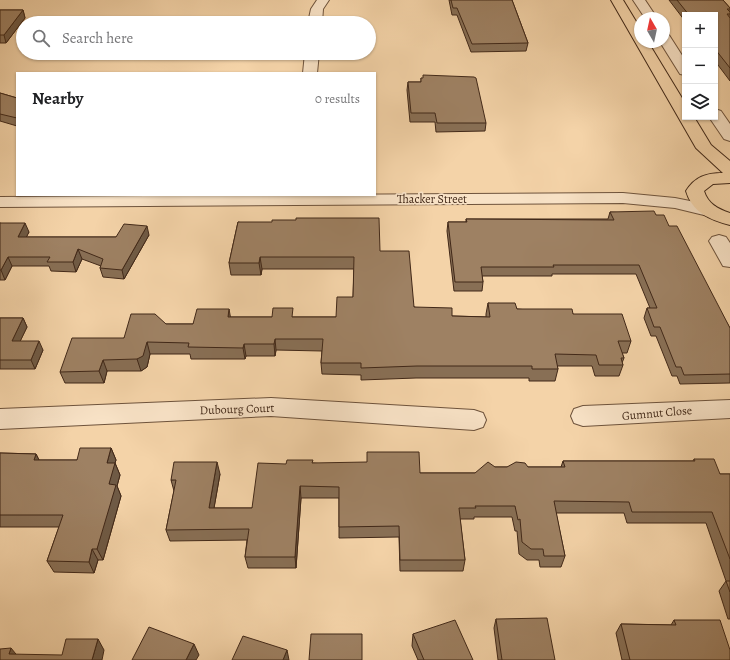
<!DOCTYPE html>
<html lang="en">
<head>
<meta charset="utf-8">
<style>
	:root { --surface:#fff; --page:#f6f6f6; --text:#202124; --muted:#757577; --line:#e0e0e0 }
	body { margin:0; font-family:Alegreya,serif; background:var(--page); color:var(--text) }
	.controls { position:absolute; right:12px; top:12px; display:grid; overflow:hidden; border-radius:0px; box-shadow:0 1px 3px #0004 }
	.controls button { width:36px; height:36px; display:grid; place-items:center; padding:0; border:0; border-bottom:1px solid var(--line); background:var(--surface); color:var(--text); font:20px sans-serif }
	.compass { position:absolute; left:634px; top:12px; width:36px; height:36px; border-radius:50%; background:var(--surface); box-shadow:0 1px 3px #0004; rotate:351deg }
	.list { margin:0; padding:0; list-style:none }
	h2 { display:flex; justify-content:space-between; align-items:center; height:52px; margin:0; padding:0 16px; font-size:17px }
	h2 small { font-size:13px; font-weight:400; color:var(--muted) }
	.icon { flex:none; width:22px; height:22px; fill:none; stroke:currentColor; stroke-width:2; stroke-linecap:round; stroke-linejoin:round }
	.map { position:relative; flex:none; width:730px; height:660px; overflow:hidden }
	.search { position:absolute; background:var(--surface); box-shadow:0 1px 3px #0004; left:16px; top:16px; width:360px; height:44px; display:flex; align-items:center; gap:10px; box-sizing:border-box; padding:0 14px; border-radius:22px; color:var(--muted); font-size:15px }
	.panel { position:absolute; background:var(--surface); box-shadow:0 1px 3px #0004; left:16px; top:72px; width:360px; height:124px; border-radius:0px }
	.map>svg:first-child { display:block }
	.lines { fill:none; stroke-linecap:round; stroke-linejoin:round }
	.minor-casing { stroke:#6e533c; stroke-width:2 }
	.major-casing { stroke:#412818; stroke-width:2 }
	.minor { fill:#f8e2c6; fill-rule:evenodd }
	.major { fill:#f4d3a8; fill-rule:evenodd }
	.wall { fill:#886f55; stroke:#412818 }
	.shaded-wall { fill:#6f5a45; stroke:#412818 }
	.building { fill:#9e8163; stroke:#412818 }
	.labels { text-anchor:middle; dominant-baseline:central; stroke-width:3.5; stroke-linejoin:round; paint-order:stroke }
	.street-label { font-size:12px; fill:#412818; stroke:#f8e2c6 }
</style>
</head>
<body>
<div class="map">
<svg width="730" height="660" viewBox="0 0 730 660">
	<rect width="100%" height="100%" fill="#f4d3a8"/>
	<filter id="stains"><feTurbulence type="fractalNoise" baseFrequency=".005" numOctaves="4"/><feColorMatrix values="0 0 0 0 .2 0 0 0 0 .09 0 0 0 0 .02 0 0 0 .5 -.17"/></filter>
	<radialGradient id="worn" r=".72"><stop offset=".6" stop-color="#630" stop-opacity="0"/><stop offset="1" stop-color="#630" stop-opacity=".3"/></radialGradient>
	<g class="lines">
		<g class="minor-casing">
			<path id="minor" d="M 317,0 L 329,0 L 323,9 L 322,23 L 308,23 L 311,9 Z
				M 633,0 L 645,0 L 657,18 L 645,18 Z
				M 664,34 L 669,35 L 685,60 L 685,75 L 680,74 L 660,42 L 664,42 Z
				M 305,53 L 319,53 L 317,73 L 303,73 Z
				M 715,109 L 721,111 L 730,124 L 730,141 L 724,139 L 709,117 L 715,117 Z
				M 623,193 L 675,198 L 715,206 L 717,210 L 715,214 L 708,216 L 675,208 L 623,203 L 0,207 L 0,197 Z
				M 719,235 L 726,237 L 730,243 L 730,267 L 723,266 L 709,241 L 712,237 Z
				M 271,398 L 474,410 L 483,413 L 486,420 L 483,427 L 474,430 L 271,416 L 0,429 L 0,409 Z
				M 730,400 L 730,418 L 583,426 L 574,423 L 571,416 L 574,409 L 583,406 Z"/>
		</g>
		<g class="major-casing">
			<path id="major" d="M 611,0 L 623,0 L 640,28 L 640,42 L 648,42 L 685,103 L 685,117 L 694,117 L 711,145 L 730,161 L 730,183 L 713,184 L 704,191 C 708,204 718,209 730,213 L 730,225 C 710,220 692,212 686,191 C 695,177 706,173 723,173 L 696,148 Z"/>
		</g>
		<use href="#minor" class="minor"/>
		<use href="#major" class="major"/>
	</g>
	<path class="wall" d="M 449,0 L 512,0 L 528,43 L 526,51 L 471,52 L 457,15 L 452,15 Z
		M 669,0 L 723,0 L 730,8 L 730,81 L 715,61 L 715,15 L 685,15 L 685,21 Z
		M 0,10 L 23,10 L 25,18 L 6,43 L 0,43 Z
		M 421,78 L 486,123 L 485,131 L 436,132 L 435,122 L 410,122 L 407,90 L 408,82 L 421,82 Z
		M 0,93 L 17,98 L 17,126 L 0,121 Z
		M 610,212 L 656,215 L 669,226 L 730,328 L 730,383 L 680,384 L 677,376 L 672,376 L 656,336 L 651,336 L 644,318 L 647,308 L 650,308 L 636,274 L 552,274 L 552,276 L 482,276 L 483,282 L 482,291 L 454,291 L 447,231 L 448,222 L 466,222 L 466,219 L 608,219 Z
		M 238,222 L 380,251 L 414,307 L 452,316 L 486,317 L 486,314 L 488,303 L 517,309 L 573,314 L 631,341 L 627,353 L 622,353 L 624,358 L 622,363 L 623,365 L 619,376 L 595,376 L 592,366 L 557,366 L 558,369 L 555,381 L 529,381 L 529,378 L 416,378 L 361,380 L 361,375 L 322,374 L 321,363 L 322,351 L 276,350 L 275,356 L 246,356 L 245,359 L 191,359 L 190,354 L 150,354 L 147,367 L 141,371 L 107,371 L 104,383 L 65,383 L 60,372 L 124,338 L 166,324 L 193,324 L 231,317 L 336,317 L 353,297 L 354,269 L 262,269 L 261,275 L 231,275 L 229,263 Z
		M 0,223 L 29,232 L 26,237 L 116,237 L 149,235 L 124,279 L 103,277 L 100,268 L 101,266 L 82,259 L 76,272 L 51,271 L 49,266 L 12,266 L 5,280 L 0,280 Z
		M 0,318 L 23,318 L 27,327 L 20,341 L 43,350 L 35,369 L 0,369 Z
		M 111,448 L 116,460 L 115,463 L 120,475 L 117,486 L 121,496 L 103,560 L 98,560 L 94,573 L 54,572 L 47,561 L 59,527 L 0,527 L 0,453 L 36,454 L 39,460 L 77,460 Z
		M 694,459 L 720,474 L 730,474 L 730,619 L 728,619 L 719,591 L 726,581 L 706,523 L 627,523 L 624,513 L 556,513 L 565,556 L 561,567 L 540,567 L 539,560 L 527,560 L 519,554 L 517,531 L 515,531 L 512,517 L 474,517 L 474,519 L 460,519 L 465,560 L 463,571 L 400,571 L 399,537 L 339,538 L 339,498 L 301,498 L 296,568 L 248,568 L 245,557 L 247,540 L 170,541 L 166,530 L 174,491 L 171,480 L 220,474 L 214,508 L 252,508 L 286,464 L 313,463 L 420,473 L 475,473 L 495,467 L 561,467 L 563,461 L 693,461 Z
		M 496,619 L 555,660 L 498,660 L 494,628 Z
		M 674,620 L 730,660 L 622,660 L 616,633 L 621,624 L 671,625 Z
		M 413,634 L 473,660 L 418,660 L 412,646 Z"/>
	<path class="shaded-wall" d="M 23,10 L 25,18 L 6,43 L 4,35 Z
		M 25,223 L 29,232 L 22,246 L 18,237 Z
		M 147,226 L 149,235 L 124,279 L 122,270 Z
		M 78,249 L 82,259 L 76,272 L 73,262 Z
		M 8,257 L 12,266 L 5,280 L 1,270 Z
		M 260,257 L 262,269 L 261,275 L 259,263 Z
		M 229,309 L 231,320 L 228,317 Z
		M 23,318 L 27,327 L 16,350 L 12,341 Z
		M 275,339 L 276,350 L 275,356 L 274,344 Z
		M 39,341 L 43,350 L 35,369 L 31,360 Z
		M 147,342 L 150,354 L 147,367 L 141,371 L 137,359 Z
		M 244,344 L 246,356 L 245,359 L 243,348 Z
		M 103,360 L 107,371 L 104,383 L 99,371 Z
		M 111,448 L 116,460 L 115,463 L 120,475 L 117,486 L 121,496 L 103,560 L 97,549 L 109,484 L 107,463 Z
		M 36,454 L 42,466 L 34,460 Z
		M 217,462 L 220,474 L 212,519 L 209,508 Z
		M 300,486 L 301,498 L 296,568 L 295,557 Z
		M 92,549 L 98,560 L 94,573 L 89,562 Z
		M 98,639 L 104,650 L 102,660 L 92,660 Z
		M 194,644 L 199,655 L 196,660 L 186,660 Z
		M 11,648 L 20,659 L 9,654 Z
		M 287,650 L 289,660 L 283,660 Z"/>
	<path class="building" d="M 451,0 L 512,0 L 528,43 L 472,44 L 457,8 L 453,8 Z
		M 677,0 L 723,0 L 730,8 L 730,9 L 727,9 L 730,12 L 730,14 L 727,14 L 730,18 L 730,68 L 715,49 L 715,15 L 689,15 Z
		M 0,10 L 23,10 L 4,35 L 0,35 Z
		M 423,75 L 474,77 L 476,78 L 486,123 L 437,123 L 435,113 L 411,113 L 408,82 L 421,82 L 421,78 L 423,78 Z
		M 0,93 L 17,98 L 17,118 L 0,114 Z
		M 654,211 L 656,215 L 664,215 L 669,226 L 677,226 L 730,328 L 730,374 L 684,375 L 681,367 L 676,367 L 660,327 L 654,327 L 647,308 L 657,308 L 639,265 L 553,265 L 554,267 L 481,267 L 483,282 L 455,282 L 448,222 L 467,222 L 466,219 L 614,220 L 610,212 Z
		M 296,218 L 379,218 L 380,251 L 409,251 L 414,307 L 452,308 L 452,316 L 490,317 L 488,303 L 515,303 L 517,309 L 572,309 L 573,314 L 622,314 L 631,341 L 618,341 L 624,358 L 621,358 L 623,365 L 599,365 L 596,355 L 555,354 L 558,369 L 532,369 L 532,366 L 417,366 L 361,368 L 361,363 L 321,363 L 323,339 L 275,339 L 274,344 L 244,344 L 243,348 L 188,347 L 189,343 L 147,342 L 143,356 L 137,359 L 103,360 L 99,371 L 60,372 L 72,338 L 124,338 L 131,314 L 155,314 L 166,324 L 193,324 L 197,309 L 229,309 L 228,317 L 272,317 L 273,308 L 293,308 L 292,317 L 336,317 L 337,297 L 353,297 L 354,257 L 260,257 L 259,263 L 229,263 L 238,222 L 272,222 L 272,220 L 296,220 Z
		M 0,223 L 25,223 L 18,237 L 116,237 L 124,224 L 147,226 L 122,270 L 100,268 L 103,259 L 78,249 L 73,262 L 47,262 L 50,257 L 8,257 L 1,270 L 0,270 Z
		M 0,318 L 23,318 L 12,341 L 39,341 L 31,360 L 0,360 Z
		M 80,448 L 111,448 L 107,463 L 115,463 L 109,484 L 116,485 L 97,549 L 92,549 L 89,562 L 47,561 L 63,515 L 0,515 L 0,453 L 36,454 L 34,460 L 77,460 Z
		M 367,452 L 419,452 L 420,473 L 475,473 L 488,462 L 495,467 L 507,467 L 516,462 L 525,463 L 528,467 L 565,467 L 563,461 L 695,461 L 694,459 L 714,459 L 720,474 L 730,474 L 730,559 L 712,512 L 632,512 L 629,502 L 554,501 L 565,556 L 544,556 L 543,549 L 531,549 L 522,542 L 520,519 L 518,520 L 515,506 L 475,506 L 476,508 L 459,508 L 465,560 L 400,560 L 399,526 L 339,527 L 339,487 L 300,486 L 295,557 L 245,557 L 249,529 L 166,530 L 176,480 L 171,480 L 174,462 L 217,462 L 209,508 L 252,508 L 258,463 L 286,464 L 287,460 L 313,460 L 312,463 L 367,462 Z
		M 726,581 L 730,581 L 730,592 Z
		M 547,618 L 555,660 L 502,660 L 496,619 Z
		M 455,620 L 473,660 L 424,660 L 413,634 Z
		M 674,620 L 720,620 L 730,650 L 730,660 L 630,660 L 621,624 L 676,625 Z
		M 149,627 L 194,644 L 186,660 L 132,660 Z
		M 311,634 L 362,634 L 362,660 L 309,660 Z
		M 243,636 L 287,650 L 283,660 L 232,660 Z
		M 66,639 L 98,639 L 92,660 L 0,660 L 0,649 L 11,648 L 9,654 L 62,655 Z"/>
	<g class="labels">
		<g class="street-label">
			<text x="432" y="199">Thacker Street</text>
			<text transform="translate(237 409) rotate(-2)">Dubourg Court</text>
			<text transform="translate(657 413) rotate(-5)">Gumnut Close</text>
		</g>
	</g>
	<rect width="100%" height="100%" filter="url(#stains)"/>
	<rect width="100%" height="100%" fill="url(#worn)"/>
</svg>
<div class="controls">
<button>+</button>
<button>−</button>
<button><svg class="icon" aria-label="layers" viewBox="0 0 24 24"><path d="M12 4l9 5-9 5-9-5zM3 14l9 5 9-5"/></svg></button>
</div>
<svg class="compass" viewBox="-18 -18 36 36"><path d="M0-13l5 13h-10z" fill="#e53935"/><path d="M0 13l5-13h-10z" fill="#757577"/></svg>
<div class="search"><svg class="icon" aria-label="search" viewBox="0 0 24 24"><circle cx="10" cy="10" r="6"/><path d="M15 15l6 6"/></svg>Search here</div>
<section class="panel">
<h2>Nearby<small>0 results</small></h2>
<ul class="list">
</ul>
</section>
</div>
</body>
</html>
